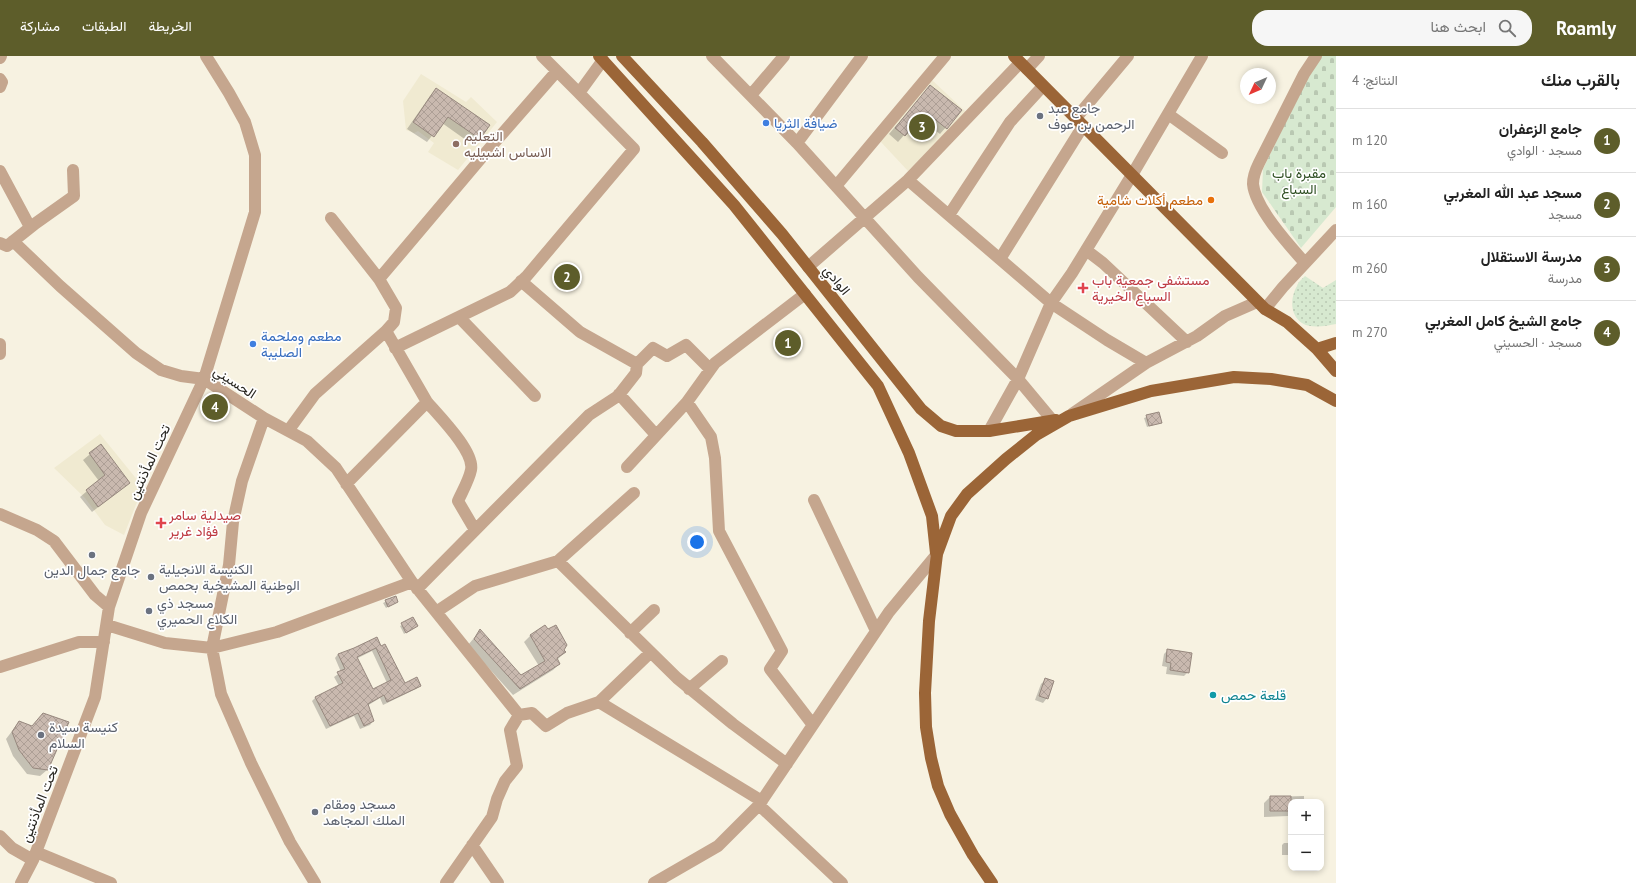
<!DOCTYPE html>
<html lang="ar">
<head>
<meta charset="utf-8">
<style>
	:root { --surface:#fff; --page:#f6f6f6; --text:#222; --muted:#767676; --line:#e0e0e0; --accent:#5d5d2a }
	body { margin:0; font-family:"PT Sans",Vazirmatn,sans-serif; background:var(--page); color:var(--text); direction:rtl }
	.controls { position:absolute; right:12px; bottom:12px; display:grid; overflow:hidden; border-radius:8px; box-shadow:0 2px 6px #0003 }
	.controls button { width:36px; height:36px; display:grid; place-items:center; padding:0; border:0; border-bottom:1px solid var(--line); background:var(--surface); color:var(--text); font:20px sans-serif }
	.compass { position:absolute; left:1240px; top:12px; width:36px; height:36px; border-radius:50%; background:var(--surface); box-shadow:0 2px 6px #0003; rotate:226deg }
	.you { position:absolute; left:697px; top:486px; width:14px; height:14px; margin:-10px; border:3px solid #fff; border-radius:50%; background:#1a73e8; box-shadow:0 0 0 6px #1a73e833 }
	.badge { display:grid; place-items:center; width:26px; height:26px; border-radius:50%; background:var(--accent); color:#fff; font-size:13px; font-weight:700 }
	.pin { position:absolute; translate:-50% -50%; border:2px solid #fff; box-shadow:0 1px 4px #0006 }
	.list { margin:0; padding:0; list-style:none }
	h2 { display:flex; justify-content:space-between; align-items:center; height:52px; margin:0; padding:0 16px; font-size:17px }
	h2 small { font-size:13px; font-weight:400; color:var(--muted) }
	.list li { display:grid; grid-template-columns:26px 1fr auto; gap:12px; align-items:center; box-sizing:border-box; height:64px; padding:0 16px; border-top:1px solid var(--line) }
	.list b { display:block; font-size:15px; white-space:nowrap }
	.list p { margin:0; font-size:13px; white-space:nowrap; color:var(--muted) }
	.list em { font-size:13px; font-style:normal; color:var(--muted) }
	.icon { flex:none; width:22px; height:22px; fill:none; stroke:currentColor; stroke-width:2; stroke-linecap:round; stroke-linejoin:round }
	.map { position:relative; flex:none; width:1336px; height:827px; overflow:hidden; direction:ltr }
	header { display:flex; align-items:center; gap:24px; box-sizing:border-box; height:56px; padding:0 20px; background:var(--accent); color:#fff }
	header strong { font-size:19px }
	nav { display:flex; gap:22px; margin-inline-start:auto; font-size:14px }
	.search { width:280px; height:36px; background:var(--page); display:flex; align-items:center; gap:10px; box-sizing:border-box; padding:0 14px; border-radius:16px; color:var(--muted); font-size:15px }
	main { display:flex }
	aside { flex:1; background:var(--surface) }
	.map>svg:first-child { display:block }
	.built { fill:#f0ead1 }
	.cemetery { fill:url(#cemetery-stones) }
	.park { fill:url(#park-dots) }
	.shadow { fill:#0003; fill-rule:evenodd }
	.building { fill:url(#building-cross-hatch); stroke:#97887e; fill-rule:evenodd }
	.lines { fill:none; stroke-linecap:round; stroke-linejoin:round }
	.minor { stroke:#c5a68e; stroke-width:12 }
	.major { stroke:#9b6537; stroke-width:12 }
	.worship-dot { fill:#6b7280; stroke:#fff; stroke-width:1.5 }
	.shop-dot { fill:#3f7fe0; stroke:#fff; stroke-width:1.5 }
	.education-dot { fill:#8d6e63; stroke:#fff; stroke-width:1.5 }
	.food-dot { fill:#e8710a; stroke:#fff; stroke-width:1.5 }
	.health-dot { fill:#e0444e; stroke:#fff; stroke-width:1.5 }
	.culture-dot { fill:#0f9aa8; stroke:#fff; stroke-width:1.5 }
	.labels { text-anchor:middle; dominant-baseline:central; stroke-width:3.5; stroke-linejoin:round; paint-order:stroke }
	.worship-label { font-size:14px; fill:#5b616d; stroke:#fff; text-anchor:start }
	.shop-label { font-size:14px; fill:#366cbe; stroke:#fff; text-anchor:start }
	.education-label { font-size:14px; fill:#785e54; stroke:#fff; text-anchor:start }
	.park-label { font-size:14px; fill:#305024; stroke:#fff }
	.food-label { font-size:14px; fill:#c56008; stroke:#fff; text-anchor:end }
	.street-label { font-size:14px; fill:#282620; stroke:#fff }
	.health-label { font-size:14px; fill:#be3a42; stroke:#fff; text-anchor:start }
	.culture-label { font-size:14px; fill:#0d838f; stroke:#fff; text-anchor:start }
</style>
</head>
<body>
<header>
<strong>Roamly</strong>
<div class="search"><svg class="icon" aria-label="search" viewBox="0 0 24 24"><circle cx="10" cy="10" r="6"/><path d="M15 15l6 6"/></svg>ابحث هنا</div>
<nav><a>الخريطة</a><a>الطبقات</a><a>مشاركة</a></nav>
</header>
<main>
<aside>
<h2>بالقرب منك<small>النتائج: 4</small></h2>
<ul class="list">
<li><span class="badge">1</span><div><b>جامع الزعفران</b><p>مسجد · الوادي</p></div><em>120 m</em></li>
<li><span class="badge">2</span><div><b>مسجد عبد الله المغربي</b><p>مسجد</p></div><em>160 m</em></li>
<li><span class="badge">3</span><div><b>مدرسة الاستقلال</b><p>مدرسة</p></div><em>260 m</em></li>
<li><span class="badge">4</span><div><b>جامع الشيخ كامل المغربي</b><p>مسجد · الحسيني</p></div><em>270 m</em></li>
</ul>
</aside>
<div class="map">
<svg width="1336" height="827" viewBox="0 0 1336 827">
	<defs>
		<pattern id="cemetery-stones" width="16" height="16" patternUnits="userSpaceOnUse"><rect width="16" height="16" fill="#d7e9d0"/><path d="M2 7V4a2 2 0 0 1 4 0v3zM10 15v-3a2 2 0 0 1 4 0v3z" fill="#b9c8b2"/></pattern>
		<pattern id="park-dots" width="8" height="8" patternUnits="userSpaceOnUse"><rect width="8" height="8" fill="#d7e9d0"/><path d="M2 2h.1M6 6h.1" fill="none" stroke="#b9c8b2" stroke-width="1.8" stroke-linecap="round"/></pattern>
		<pattern id="building-cross-hatch" width="8" height="8" patternUnits="userSpaceOnUse"><rect width="8" height="8" fill="#c9b9af"/><path d="M0 0l8 8M0 8l8-8" fill="none" stroke="#ad9f96"/></pattern>
	</defs>
	<rect width="100%" height="100%" fill="#f7f2e1"/>
	<path class="built" d="M 421,18 L 466,46 L 471,41 L 497,66 L 458,114 L 428,96 L 434,87 L 418,75 L 414,77 L 406,74 L 403,45 Z
		M 932,24 L 966,56 L 908,115 L 880,85 Z
		M 100,378 L 143,431 L 124,479 L 105,469 L 85,442 L 54,412 Z"/>
	<path class="cemetery" d="M 1322,0 L 1336,0 L 1336,151 L 1301,192 L 1262,136 L 1263,113 L 1314,7 Z"/>
	<path class="park" d="M 1305,220 L 1323,232 L 1336,224 L 1336,268 C 1326,270 1311,273 1302,267 C 1290,259 1290,242 1297,230 C 1298,226 1302,223 1305,220 Z"/>
	<path class="shadow" d="M 436,34 L 488,69 L 473,89 L 442,67 L 427,86 L 407,73 L 430,40 Z
		M 924,37 L 960,55 L 940,78 L 919,62 L 898,86 L 889,78 Z
		M 1158,357 L 1161,367 L 1147,371 L 1144,362 Z
		M 101,389 L 129,427 L 92,456 L 80,441 L 99,425 L 83,404 Z
		M 395,541 L 397,546 L 386,552 L 383,547 Z
		M 413,563 L 417,570 L 404,578 L 400,570 Z
		M 545,570 L 565,596 L 557,604 L 559,608 L 553,614 L 513,639 L 468,589 L 480,575 L 521,621 L 539,610 L 524,586 L 530,580 Z
		M 381,591 L 404,628 L 420,630 L 416,633 L 383,649 L 380,642 L 367,650 L 373,665 L 370,669 L 360,673 L 354,660 L 326,673 L 312,645 L 316,641 L 339,630 L 334,621 L 341,616 L 335,602 L 338,598 ZM 372,595 L 387,627 L 372,634 L 356,603 Z
		M 1168,594 L 1188,616 L 1184,620 L 1166,618 L 1167,611 L 1162,610 L 1164,598 Z
		M 1045,624 L 1047,642 L 1043,647 L 1035,644 L 1041,628 Z
		M 19,666 L 32,671 L 47,714 L 40,720 L 27,718 L 13,700 L 6,683 Z
		M 1304,740 L 1304,746 L 1291,746 L 1291,782 L 1289,782 L 1288,760 L 1264,761 L 1264,747 L 1270,741 Z
		M 1284,787 L 1291,787 L 1291,799 L 1282,799 L 1282,789 Z"/>
	<path class="building" d="M 930,29 L 962,54 L 947,73 L 926,56 L 905,80 L 895,72 Z
		M 436,32 L 490,69 L 480,83 L 448,61 L 434,81 L 413,66 Z
		M 1159,356 L 1162,367 L 1149,370 L 1146,359 Z
		M 101,388 L 130,427 L 98,451 L 86,434 L 105,419 L 89,397 Z
		M 396,540 L 398,546 L 388,551 L 385,544 Z
		M 413,561 L 418,570 L 406,577 L 401,567 Z
		M 545,569 L 548,573 L 556,569 L 567,589 L 564,594 L 566,596 L 557,602 L 560,608 L 520,633 L 474,583 L 480,573 L 521,619 L 545,605 L 530,579 Z
		M 377,581 L 381,590 L 385,588 L 405,627 L 417,621 L 421,630 L 387,646 L 384,639 L 368,648 L 374,665 L 364,670 L 358,657 L 330,670 L 315,641 L 343,627 L 337,616 L 345,613 L 338,598 L 354,592 ZM 376,592 L 391,624 L 373,633 L 357,601 Z
		M 1167,593 L 1192,597 L 1189,617 L 1170,614 L 1171,607 L 1166,606 Z
		M 1045,622 L 1054,625 L 1048,643 L 1039,640 Z
		M 43,657 L 69,666 L 48,714 L 33,712 L 19,694 L 12,676 L 19,665 L 32,670 Z
		M 1270,740 L 1291,740 L 1291,755 L 1270,755 Z"/>
	<g class="lines">
		<path class="minor" d="M 542,0 L 579,37 L 603,4
			M 712,0 L 797,87 L 918,221 L 1018,323 L 1053,365
			M 0,2 L 1,0
			M 1027,13 L 1039,0
			M 0,23 L 2,26 L 0,31
			M 751,39 L 784,0
			M 1168,58 L 1222,97
			M 1076,62 L 1128,0
			M 797,87 L 862,0
			M 0,115 L 30,171
			M 908,124 L 1051,247 L 1107,284 L 1146,307
			M 836,130 L 945,0
			M 949,159 L 1010,66 L 1043,30
			M 331,162 L 379,223
			M 13,185 L 60,230 L 136,297 L 161,314 L 181,320 L 204,323 L 264,362 L 307,385 L 336,412 L 412,526 L 519,659 L 532,657 L 546,670 L 567,657 L 599,646 L 762,745
			M 0,187 L 7,190 L 36,167 L 74,140 L 73,114
			M 1086,194 L 1103,207 L 1187,286
			M 1000,203 L 1083,70
			M 1305,207 C 1289,189 1255,152 1253,128 C 1253,120 1256,113 1259,107 L 1304,18 L 1316,0
			M 808,211 L 908,124 L 1020,7
			M 521,225 L 580,276 L 637,308
			M 805,238 L 715,307 L 687,346 L 711,381 L 715,402 L 719,475 L 782,595 L 770,613 L 813,669
			M 1265,253 L 1283,231 L 1336,174
			M 459,261 L 535,340
			M 386,275 L 394,266 L 396,252 L 379,223 L 488,94 L 557,15
			M 0,288 L 0,298
			M 395,292 L 510,236 L 526,221 L 634,93 L 579,37
			M 619,338 L 656,379
			M 427,346 C 439,360 475,396 471,414 C 469,424 462,436 458,445 L 475,474
			M 1072,358 L 1146,307 L 1197,280 L 1225,260 L 1257,246
			M 264,362 L 242,425 L 233,466 L 229,509 L 212,592 L 221,638 L 251,707 L 290,786 L 315,827
			M 288,375 L 315,338 L 386,275 L 427,346 L 346,428
			M 989,375 L 1018,323 L 1051,247 L 1072,217 L 1132,119 L 1202,0
			M 627,411 L 687,346
			M 814,444 L 876,575
			M 0,458 L 37,474 L 54,485 L 95,539 L 109,551
			M 558,505 L 634,437
			M 417,533 L 589,359 L 618,340 L 636,317 L 637,308 L 653,292 L 667,300 L 686,289 L 710,313
			M 436,556 L 475,530 L 558,505 L 677,622 L 733,668 L 787,708
			M 107,569 L 165,587 L 212,592 L 277,576 L 412,526
			M 630,577 L 654,554
			M 0,611 L 79,586 L 104,586
			M 689,633 L 722,605
			M 599,646 L 650,597
			M 0,780 L 12,792 L 33,804
			M 472,789 L 498,827
			M 36,796 L 111,827
			M 21,827 L 33,804 L 95,641 L 109,551 L 141,457 L 204,323 L 255,156 L 255,99 L 245,66 L 229,37 L 206,0
			M 446,827 L 492,761 L 497,743 L 505,725 L 517,710 L 510,674 L 519,659
			M 654,827 L 718,790 L 759,749
			M 842,827 L 759,749 L 889,556 L 937,498"/>
		<path class="major" d="M 599,0 L 734,149 L 878,330 L 909,397 L 932,460 L 936,497
			M 622,0 L 702,86 L 782,178 L 921,353 L 941,370 L 956,375 L 989,375 L 1056,364
			M 1014,0 L 1265,253 L 1287,266 L 1317,293 L 1336,315
			M 1317,293 L 1336,287
			M 992,827 L 973,799 L 950,758 L 938,730 L 931,702 L 926,671 L 925,637 L 929,565 L 937,498 L 951,460 L 967,438 L 1006,403 L 1036,379 L 1069,360 L 1151,335 L 1234,321 L 1271,323 L 1307,329 L 1336,345"/>
	</g>
	<g class="worship-dot">
		<circle cx="1040" cy="60" r="4"/>
		<circle cx="92" cy="499" r="4"/>
		<circle cx="151" cy="521" r="4"/>
		<circle cx="149" cy="555" r="4"/>
		<circle cx="41" cy="679" r="4"/>
		<circle cx="315" cy="756" r="4"/>
	</g>
	<g class="shop-dot">
		<circle cx="766" cy="67" r="4"/>
		<circle cx="253" cy="288" r="4"/>
	</g>
	<circle class="education-dot" cx="456" cy="88" r="4"/>
	<circle class="food-dot" cx="1211" cy="144" r="4"/>
	<g class="health-dot">
		<path d="M1081 226h4v4h4v4h-4v4h-4v-4h-4v-4h4z"/>
		<path d="M159 461h4v4h4v4h-4v4h-4v-4h-4v-4h4z"/>
	</g>
	<circle class="culture-dot" cx="1213" cy="639" r="4"/>
	<g class="labels">
		<g class="worship-label">
			<text x="1048" y="52">جامع عبد<tspan x="1048" dy="16">الرحمن بن عوف</tspan></text>
			<text x="159" y="513">الكنيسة الانجيلية<tspan x="159" dy="16">الوطنية المشيخية بحمص</tspan></text>
			<text x="92" y="514" text-anchor="middle">جامع جمال الدين</text>
			<text x="157" y="547">مسجد ذي<tspan x="157" dy="16">الكلاع الحميري</tspan></text>
			<text x="49" y="671">كنيسة سيدة<tspan x="49" dy="16">السلام</tspan></text>
			<text x="323" y="748">مسجد ومقام<tspan x="323" dy="16">الملك المجاهد</tspan></text>
		</g>
		<g class="shop-label">
			<text x="774" y="67">ضيافة الثريا</text>
			<text x="261" y="280">مطعم وملحمة<tspan x="261" dy="16">الصليبة</tspan></text>
		</g>
		<g class="education-label">
			<text x="464" y="80">التعلیم<tspan x="464" dy="16">الاساس اشبیلیه</tspan></text>
		</g>
		<g class="park-label">
			<text x="1299" y="117">مقبرة باب<tspan x="1299" dy="16">السباع</tspan></text>
		</g>
		<g class="food-label">
			<text x="1203" y="144">مطعم أكلات شامية</text>
		</g>
		<g class="street-label">
			<text transform="translate(837 224) rotate(51)">الوادي</text>
			<text transform="translate(235 326) rotate(33)">الحسيني</text>
			<text transform="translate(149 406) rotate(-65)">تحت المأذنتين</text>
			<text transform="translate(39 748) rotate(-69)">تحت المأذنتين</text>
		</g>
		<g class="health-label">
			<text x="1092" y="224">مستشفى جمعية باب<tspan x="1092" dy="16">السباع الخيرية</tspan></text>
			<text x="169" y="459">صيدلية سامر<tspan x="169" dy="16">فؤاد غرير</tspan></text>
		</g>
		<g class="culture-label">
			<text x="1221" y="639">قلعة حمص</text>
		</g>
	</g>
</svg>
<div class="controls">
<button>+</button>
<button>−</button>
</div>
<svg class="compass" viewBox="-18 -18 36 36"><path d="M0-13l5 13h-10z" fill="#e53935"/><path d="M0 13l5-13h-10z" fill="#767676"/></svg>
<div class="you"></div>
<div class="pin badge" style="left:788px;top:287px">1</div>
<div class="pin badge" style="left:567px;top:221px">2</div>
<div class="pin badge" style="left:922px;top:71px">3</div>
<div class="pin badge" style="left:215px;top:351px">4</div>
</div>
</main>
</body>
</html>
